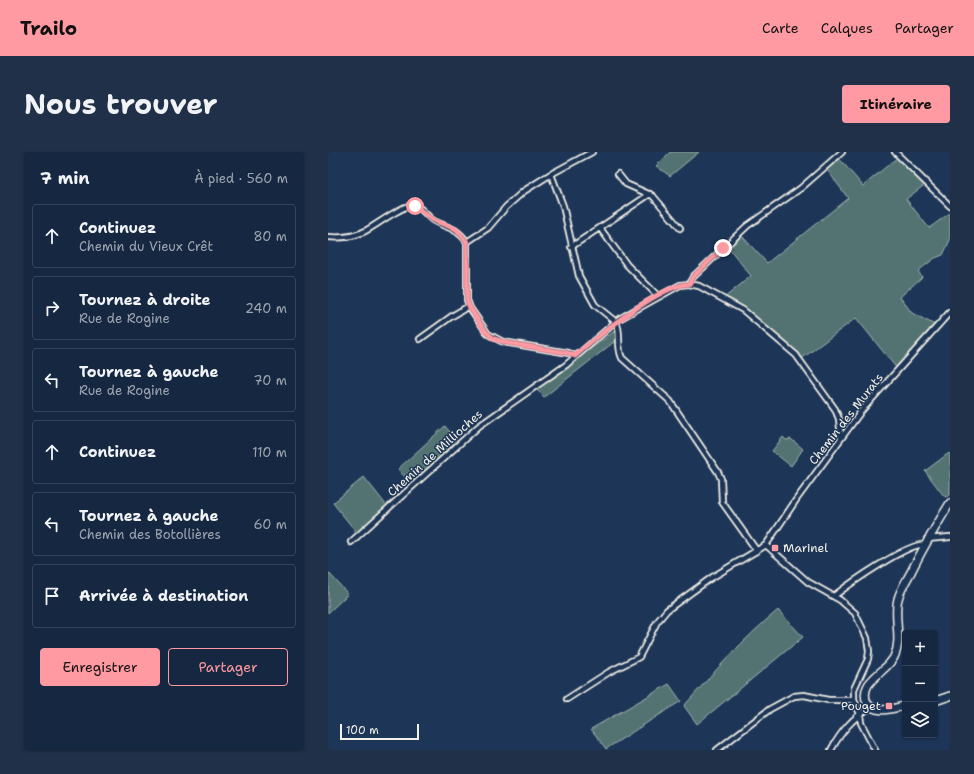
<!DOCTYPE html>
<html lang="fr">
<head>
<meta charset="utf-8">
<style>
	:root { --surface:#162841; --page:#1f3048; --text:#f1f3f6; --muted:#9ea6b1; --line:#35445a; --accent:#ff9aa2 }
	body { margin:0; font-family:"Shantell Sans",sans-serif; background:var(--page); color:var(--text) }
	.controls { position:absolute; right:12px; bottom:12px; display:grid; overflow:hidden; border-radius:4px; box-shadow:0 1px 3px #0004 }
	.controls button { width:36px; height:36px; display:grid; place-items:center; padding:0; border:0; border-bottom:1px solid var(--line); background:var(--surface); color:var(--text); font:20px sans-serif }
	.scale { position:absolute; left:12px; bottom:10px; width:79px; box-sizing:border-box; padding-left:4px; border:2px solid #f4f1e8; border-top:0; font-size:11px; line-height:14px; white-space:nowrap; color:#f4f1e8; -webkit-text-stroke:3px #1d3557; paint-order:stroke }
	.stop { position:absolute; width:12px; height:12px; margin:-9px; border:3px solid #ff9aa2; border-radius:50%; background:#fff }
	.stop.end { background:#ff9aa2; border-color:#fff; box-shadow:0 1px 4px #0008 }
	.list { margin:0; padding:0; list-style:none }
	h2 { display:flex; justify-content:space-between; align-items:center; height:52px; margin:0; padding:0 16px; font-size:17px }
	h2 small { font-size:13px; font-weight:400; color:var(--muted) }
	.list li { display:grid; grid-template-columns:26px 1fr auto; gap:12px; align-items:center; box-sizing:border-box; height:64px; margin:0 8px 8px; padding:0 8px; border:1px solid var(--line); border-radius:4px }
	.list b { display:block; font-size:15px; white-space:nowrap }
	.list p { margin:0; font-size:13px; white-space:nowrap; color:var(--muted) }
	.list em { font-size:13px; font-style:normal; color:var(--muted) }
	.actions { display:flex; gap:8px; padding:12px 16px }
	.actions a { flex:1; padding:9px 0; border:1px solid var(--accent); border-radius:4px; text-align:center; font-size:14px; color:var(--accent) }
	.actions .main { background:var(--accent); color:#111 }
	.icon { flex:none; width:22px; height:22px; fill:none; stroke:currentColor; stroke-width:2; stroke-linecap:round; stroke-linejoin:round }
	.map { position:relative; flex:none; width:622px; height:598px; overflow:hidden; border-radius:4px }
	header { display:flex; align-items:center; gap:24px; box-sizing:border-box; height:56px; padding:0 20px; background:var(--accent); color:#111 }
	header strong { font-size:19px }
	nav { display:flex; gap:22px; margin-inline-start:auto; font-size:14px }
	.intro { display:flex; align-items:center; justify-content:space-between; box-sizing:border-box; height:96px; padding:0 24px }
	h1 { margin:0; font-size:28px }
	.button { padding:10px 18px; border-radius:4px; background:var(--accent); color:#111; font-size:14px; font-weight:700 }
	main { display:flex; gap:24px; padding:0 24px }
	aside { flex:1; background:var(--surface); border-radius:4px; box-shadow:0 1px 3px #0004 }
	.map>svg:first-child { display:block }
	.green { fill:#537373; stroke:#a4b2ae }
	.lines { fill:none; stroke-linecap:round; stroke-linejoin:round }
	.street-casing { stroke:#f4f1e8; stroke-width:8 }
	.secondary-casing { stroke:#f4f1e8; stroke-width:10 }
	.street { stroke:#1d3557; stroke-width:4.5 }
	.secondary { stroke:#1d3557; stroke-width:7 }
	.route { stroke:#ff9aa2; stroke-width:5 }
	.poi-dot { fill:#ff9aa2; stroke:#1d3557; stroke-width:1.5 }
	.labels { text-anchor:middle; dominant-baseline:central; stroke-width:3; stroke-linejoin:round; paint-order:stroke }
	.street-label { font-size:12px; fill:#f4f1e8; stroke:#1d3557 }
	.poi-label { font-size:12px; fill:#f4f1e8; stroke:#1d3557; text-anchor:start }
</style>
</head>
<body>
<header>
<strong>Trailo</strong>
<nav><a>Carte</a><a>Calques</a><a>Partager</a></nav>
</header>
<div class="intro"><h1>Nous trouver</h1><a class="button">Itinéraire</a></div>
<main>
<aside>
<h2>7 min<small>À pied · 560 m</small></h2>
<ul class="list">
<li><svg class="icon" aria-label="ahead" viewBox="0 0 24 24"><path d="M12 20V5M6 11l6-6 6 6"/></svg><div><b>Continuez</b><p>Chemin du Vieux Crêt</p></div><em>80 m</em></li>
<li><svg class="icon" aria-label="right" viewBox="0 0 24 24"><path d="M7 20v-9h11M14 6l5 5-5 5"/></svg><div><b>Tournez à droite</b><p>Rue de Rogine</p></div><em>240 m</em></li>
<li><svg class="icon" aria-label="left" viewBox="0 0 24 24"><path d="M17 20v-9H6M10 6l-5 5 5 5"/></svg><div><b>Tournez à gauche</b><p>Rue de Rogine</p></div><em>70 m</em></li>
<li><svg class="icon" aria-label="ahead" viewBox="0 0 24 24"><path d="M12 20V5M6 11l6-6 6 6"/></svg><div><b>Continuez</b></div><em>110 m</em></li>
<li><svg class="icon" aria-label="left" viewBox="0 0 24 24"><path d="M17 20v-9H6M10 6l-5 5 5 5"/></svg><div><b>Tournez à gauche</b><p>Chemin des Botollières</p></div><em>60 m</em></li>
<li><svg class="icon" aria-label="arrive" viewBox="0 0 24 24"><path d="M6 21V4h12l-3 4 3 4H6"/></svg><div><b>Arrivée à destination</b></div></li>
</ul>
<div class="actions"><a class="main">Enregistrer</a><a>Partager</a></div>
</aside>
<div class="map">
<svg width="622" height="598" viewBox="0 0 622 598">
	<rect width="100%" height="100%" fill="#1d3557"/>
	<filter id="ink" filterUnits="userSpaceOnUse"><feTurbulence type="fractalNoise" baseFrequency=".025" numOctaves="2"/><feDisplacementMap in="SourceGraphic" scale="8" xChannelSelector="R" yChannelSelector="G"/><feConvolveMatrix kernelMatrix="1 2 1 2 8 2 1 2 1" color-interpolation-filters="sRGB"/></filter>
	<g filter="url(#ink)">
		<path class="green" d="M 342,0 L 371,0 L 342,24 L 328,14 Z
			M 509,4 L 535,34 L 571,4 L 599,31 L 578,47 L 601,76 L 622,61 L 622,88 L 615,103 L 607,106 L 590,119 L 594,125 L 572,145 L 584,161 L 609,174 L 570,218 L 528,166 L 472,208 L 415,158 L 396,146 L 423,124 L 400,95 L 413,83 L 439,111 L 520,46 L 497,15 Z
			M 288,178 L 288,185 L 286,190 L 216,245 L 208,237 Z
			M 117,274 L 129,289 L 83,332 L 70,317 Z
			M 455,285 L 458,288 L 463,287 L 475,297 L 463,314 L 444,299 Z
			M 621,301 L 622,302 L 622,343 L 619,345 L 616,344 L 597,319 Z
			M 36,325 L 59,354 L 29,381 L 5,351 Z
			M 0,420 L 20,442 L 0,461 Z
			M 450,458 L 475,485 L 369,572 L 356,554 C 386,520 415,487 450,458 Z
			M 341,532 L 353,549 L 278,597 L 263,577 Z"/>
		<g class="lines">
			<g class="street-casing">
				<path id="street" d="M 567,0 L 622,54
					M 223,22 L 235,54 L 251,124 L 267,153 L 288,170
					M 290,22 L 298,32 L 325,44 L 352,76
					M 272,76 L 299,113 L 330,144
					M 0,85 C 11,86 23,85 33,81 C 46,76 76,50 87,54 C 95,56 99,65 106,69 C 121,77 128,75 139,90 L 139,148 L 142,156 L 160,182 L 175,190 L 241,201 L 247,204
					M 139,90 L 160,76 L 178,55 L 196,39 L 223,22 L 264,0
					M 243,95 L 322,42
					M 361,132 L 365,125 L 419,74 L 473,36 L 514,0
					M 288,170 C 294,180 288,194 294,206 L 342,249 L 390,320 L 393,327 L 394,350 L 429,399
					M 92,187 L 124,164 L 141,154
					M 599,387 L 622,385
					M 23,390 L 151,274 L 238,213 L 291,167 L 352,133 L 361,132 L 371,134 L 415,158 L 468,203 L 507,257 L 511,267 L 513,286
					M 438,393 L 480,430 L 512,448 L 527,461 L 539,486 L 541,499 L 540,507 L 526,537 L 526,548 L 532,562 L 533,571 L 547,598
					M 506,444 C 520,433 581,390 596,393
					M 239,547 L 281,520 L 311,505 L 329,470 L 339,458 L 383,426 L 438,393 L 468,348 L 534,258 L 622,160
					M 389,598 L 442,557 L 466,544 L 476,543 L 500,548 L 526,548
					M 503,598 C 513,580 524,566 543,555"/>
			</g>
			<g class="secondary-casing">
				<path id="secondary" d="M 607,549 L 622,544
					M 577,554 C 564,556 548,563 539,551 C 530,529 558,521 566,505 C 575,487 565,466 570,447 C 572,438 578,429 583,420 C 595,396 608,374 622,351"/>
			</g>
			<use href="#street" class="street"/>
			<use href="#secondary" class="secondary"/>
		</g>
	</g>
	<g class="lines" filter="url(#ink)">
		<path class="route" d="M 87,54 L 105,68 L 128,77 L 139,90 L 139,148 L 142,156 L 158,180 L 166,187 L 180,191 L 240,201 L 247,204 C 270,184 331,133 361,132 L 365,125 L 395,96"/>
	</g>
	<g class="poi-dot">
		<rect x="443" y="392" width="8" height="8" rx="2"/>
		<rect x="557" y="550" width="8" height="8" rx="2"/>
	</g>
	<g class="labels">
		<g class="street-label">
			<text transform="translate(518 267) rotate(-52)">Chemin des Murats</text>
			<text transform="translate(107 301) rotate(-42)">Chemin de Millioches</text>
		</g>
		<g class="poi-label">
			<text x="455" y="396">Marinel</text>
			<text x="553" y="554" text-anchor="end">Pouget</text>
		</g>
	</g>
</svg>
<div class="controls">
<button>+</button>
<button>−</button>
<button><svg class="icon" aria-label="layers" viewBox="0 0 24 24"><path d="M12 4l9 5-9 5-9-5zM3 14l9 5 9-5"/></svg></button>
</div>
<div class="scale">100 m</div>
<div class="stop" style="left:87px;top:54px"></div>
<div class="stop end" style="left:395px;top:96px"></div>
</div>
</main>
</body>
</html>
